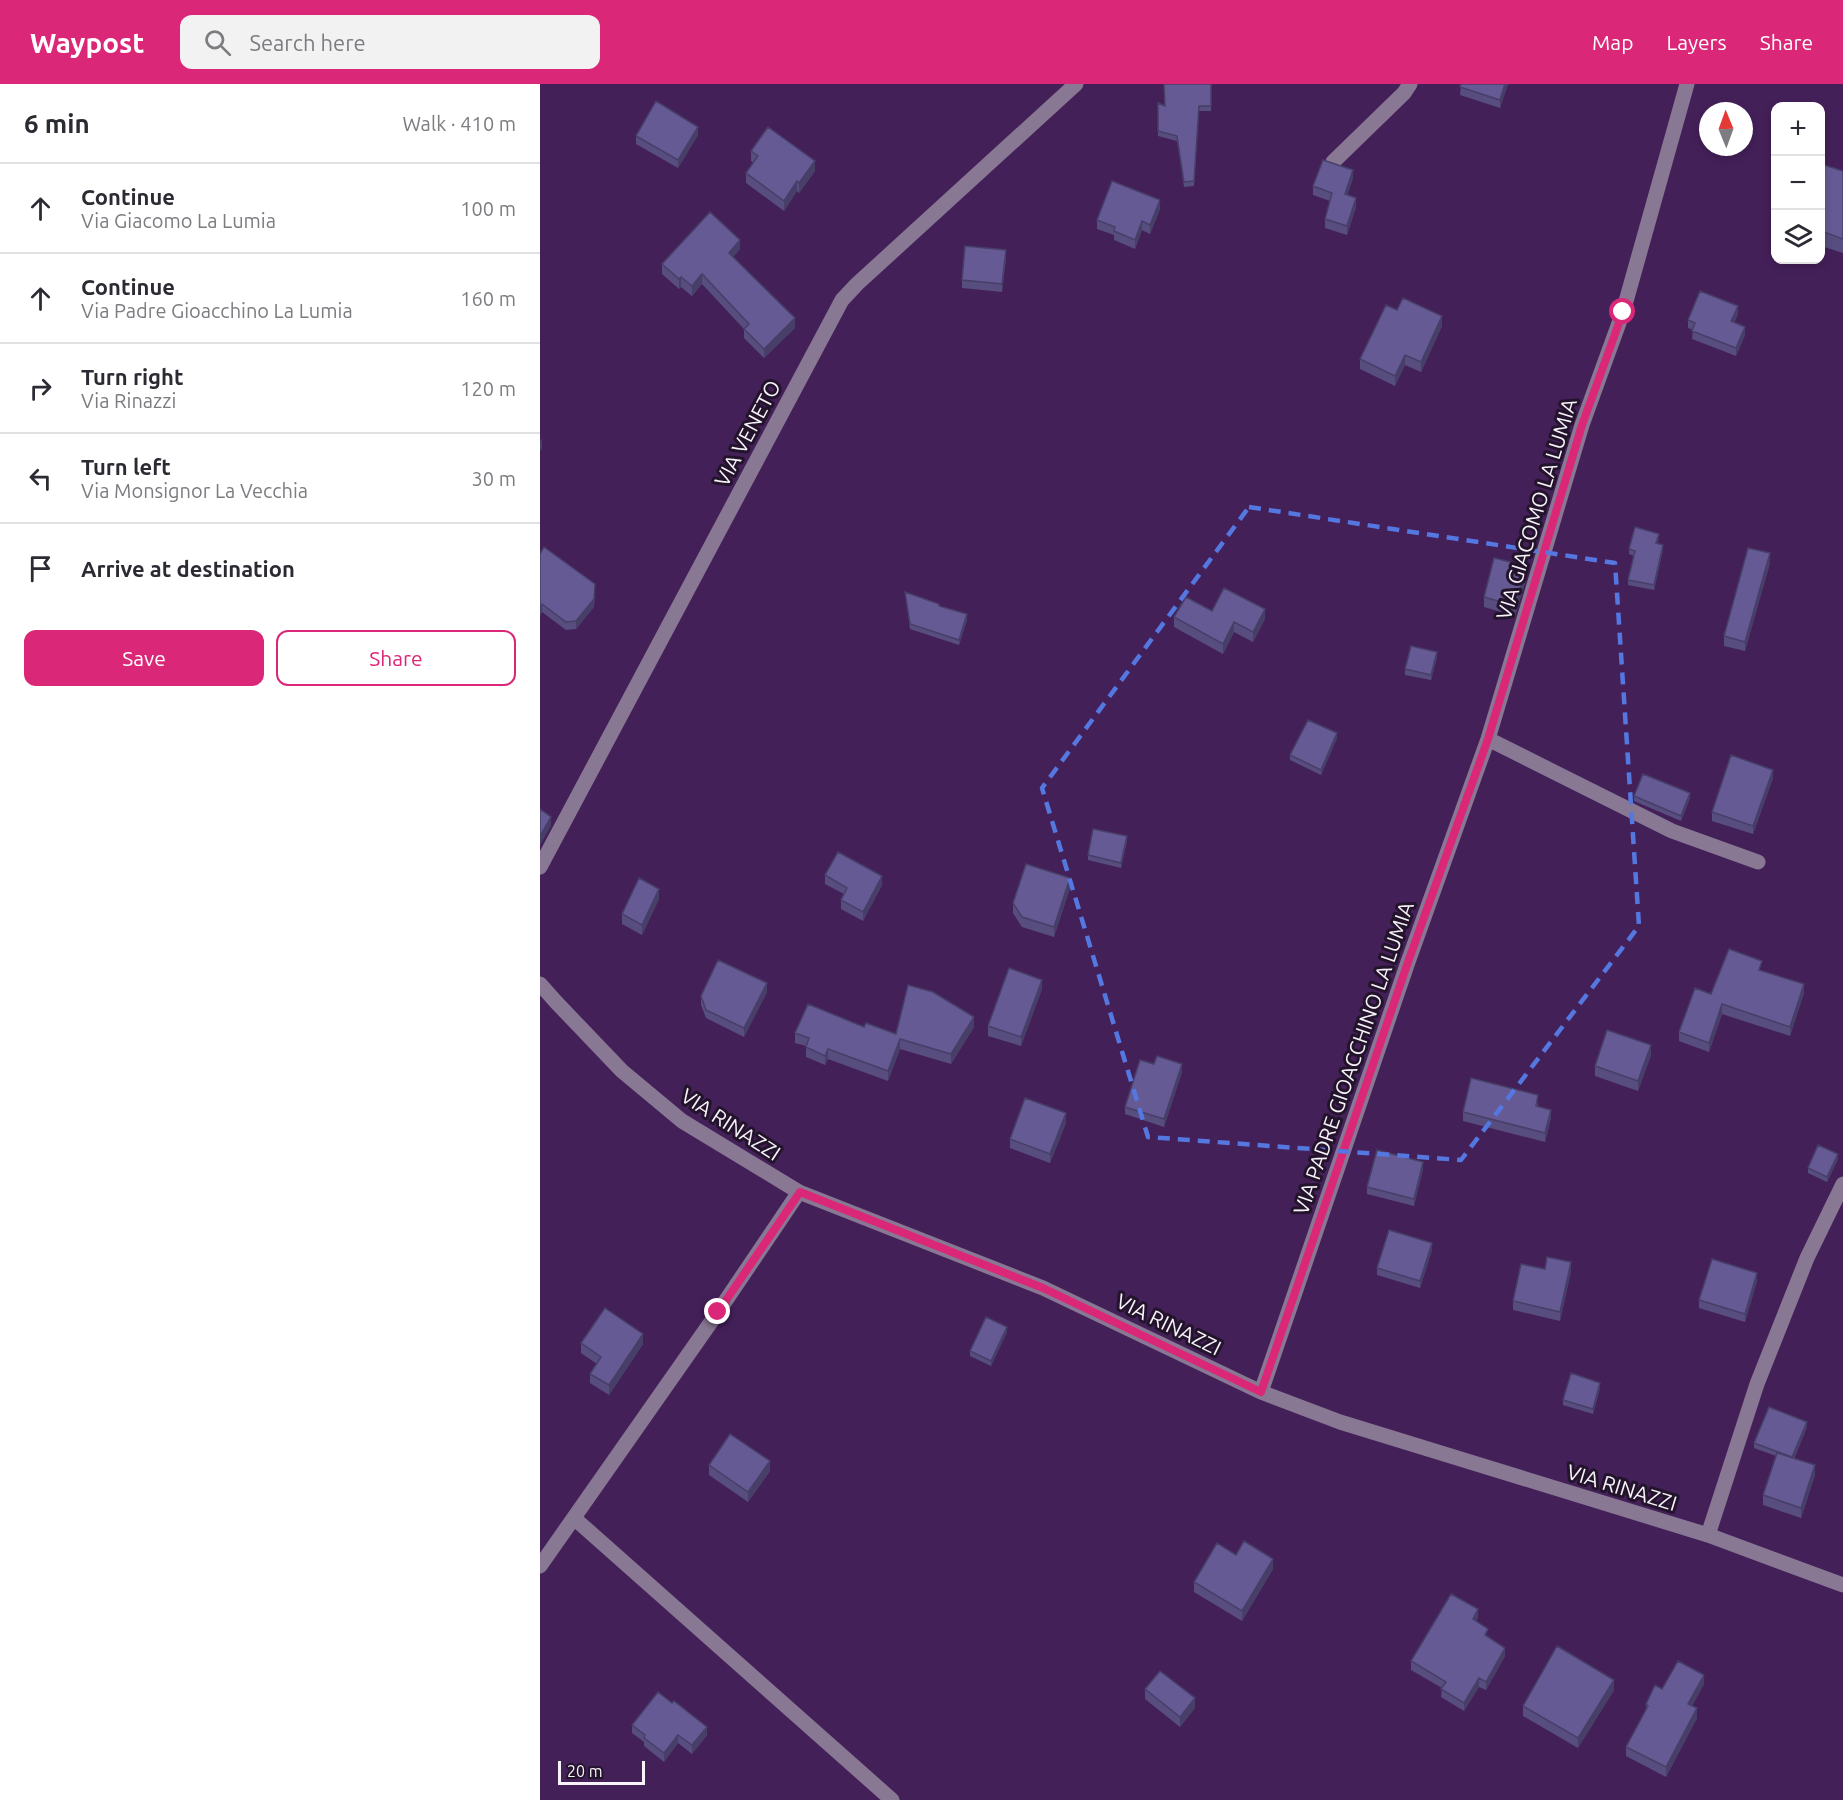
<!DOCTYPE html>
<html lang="en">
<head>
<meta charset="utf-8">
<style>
	:root { --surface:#fff; --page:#f2f2f3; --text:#2b2b33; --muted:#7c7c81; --line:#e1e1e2; --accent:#db2777 }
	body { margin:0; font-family:Ubuntu,sans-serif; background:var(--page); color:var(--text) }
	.controls { position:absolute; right:18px; top:18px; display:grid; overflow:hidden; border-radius:12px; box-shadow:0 3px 9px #0003 }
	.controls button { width:54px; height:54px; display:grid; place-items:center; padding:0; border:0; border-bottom:2px solid var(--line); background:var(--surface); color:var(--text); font:30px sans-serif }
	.compass { position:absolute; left:1159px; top:18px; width:54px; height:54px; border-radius:50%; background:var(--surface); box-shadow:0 3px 9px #0003; rotate:359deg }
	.scale { position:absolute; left:18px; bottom:15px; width:87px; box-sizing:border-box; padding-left:6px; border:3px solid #f7f3fa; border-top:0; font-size:16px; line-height:21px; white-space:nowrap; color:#f7f3fa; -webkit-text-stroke:4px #23142c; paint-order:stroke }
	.stop { position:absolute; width:18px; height:18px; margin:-14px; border:4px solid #db2777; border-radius:50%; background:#fff }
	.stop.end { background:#db2777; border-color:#fff; box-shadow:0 2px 6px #0008 }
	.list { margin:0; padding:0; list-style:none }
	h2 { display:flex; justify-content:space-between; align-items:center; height:78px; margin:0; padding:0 24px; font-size:26px }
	h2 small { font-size:20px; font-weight:400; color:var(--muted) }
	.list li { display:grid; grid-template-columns:39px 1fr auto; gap:18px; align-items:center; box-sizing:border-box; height:90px; padding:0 24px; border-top:2px solid var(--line) }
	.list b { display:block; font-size:22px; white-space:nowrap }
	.list p { margin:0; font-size:20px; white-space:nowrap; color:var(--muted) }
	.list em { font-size:20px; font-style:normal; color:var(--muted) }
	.actions { display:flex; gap:12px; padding:18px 24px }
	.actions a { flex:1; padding:14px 0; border:2px solid var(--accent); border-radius:12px; text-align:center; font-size:21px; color:var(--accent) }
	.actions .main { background:var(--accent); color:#fff }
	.icon { flex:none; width:33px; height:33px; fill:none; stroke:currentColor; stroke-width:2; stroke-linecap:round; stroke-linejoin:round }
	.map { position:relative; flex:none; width:1303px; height:1716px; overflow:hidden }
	header { display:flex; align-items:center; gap:36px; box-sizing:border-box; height:84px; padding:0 30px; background:var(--accent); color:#fff }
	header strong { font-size:28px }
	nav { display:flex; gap:33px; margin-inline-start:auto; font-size:21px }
	.search { width:420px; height:54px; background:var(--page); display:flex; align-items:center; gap:15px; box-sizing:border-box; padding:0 21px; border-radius:12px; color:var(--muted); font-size:22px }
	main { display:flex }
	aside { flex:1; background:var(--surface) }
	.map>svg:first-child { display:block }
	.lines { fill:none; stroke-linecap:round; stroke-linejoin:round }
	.minor { stroke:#887894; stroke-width:15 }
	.wall { fill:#574d7f }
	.shaded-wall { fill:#473f68 }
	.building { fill:#655a94; stroke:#473f68; stroke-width:1.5 }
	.route { stroke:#db2777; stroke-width:8 }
	.marked { fill:none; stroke:#5477e0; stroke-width:4.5; stroke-dasharray:12 8; stroke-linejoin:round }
	.labels { text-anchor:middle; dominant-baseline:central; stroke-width:6; stroke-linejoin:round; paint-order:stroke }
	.street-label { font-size:21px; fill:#f7f3fa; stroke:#23142c }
</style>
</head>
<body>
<header>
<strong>Waypost</strong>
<div class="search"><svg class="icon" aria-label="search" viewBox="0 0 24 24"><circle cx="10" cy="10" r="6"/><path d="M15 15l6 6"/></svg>Search here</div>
<nav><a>Map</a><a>Layers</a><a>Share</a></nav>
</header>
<main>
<aside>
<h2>6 min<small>Walk · 410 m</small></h2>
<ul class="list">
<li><svg class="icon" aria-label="ahead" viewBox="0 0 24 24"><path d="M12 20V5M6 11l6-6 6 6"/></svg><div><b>Continue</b><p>Via Giacomo La Lumia</p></div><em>100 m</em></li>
<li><svg class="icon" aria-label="ahead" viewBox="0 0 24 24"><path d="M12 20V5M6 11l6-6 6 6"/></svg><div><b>Continue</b><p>Via Padre Gioacchino La Lumia</p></div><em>160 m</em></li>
<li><svg class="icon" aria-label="right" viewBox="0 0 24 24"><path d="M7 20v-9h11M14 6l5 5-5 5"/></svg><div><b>Turn right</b><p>Via Rinazzi</p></div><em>120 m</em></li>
<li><svg class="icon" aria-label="left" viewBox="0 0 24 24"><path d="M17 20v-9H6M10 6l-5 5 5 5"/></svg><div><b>Turn left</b><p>Via Monsignor La Vecchia</p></div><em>30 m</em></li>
<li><svg class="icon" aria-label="arrive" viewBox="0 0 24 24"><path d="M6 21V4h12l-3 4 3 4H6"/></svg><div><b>Arrive at destination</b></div></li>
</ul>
<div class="actions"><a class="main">Save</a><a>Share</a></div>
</aside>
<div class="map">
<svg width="1303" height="1716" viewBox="0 0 1303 1716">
	<rect width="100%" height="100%" fill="#442059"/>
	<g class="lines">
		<path class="minor" d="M 793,78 L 864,9 L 870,0
			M 948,655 L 1132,747 L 1218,778
			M 0,783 L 302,216 L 317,200 L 536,0
			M 0,900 L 16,918 L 82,987 L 142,1037 L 259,1108 L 503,1204 L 721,1308 L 800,1338 L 1168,1451 L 1303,1501
			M 721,1308 L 868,878 L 948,655 L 1042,341 L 1083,228 L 1147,0
			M 34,1434 L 352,1716
			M 1168,1451 L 1217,1300 L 1267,1174 L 1303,1100
			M 0,1482 L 178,1228 L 259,1108"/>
	</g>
	<path class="wall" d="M 671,0 L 671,27 L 659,27 L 654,102 L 644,103 L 637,57 L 618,52 L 618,19 L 625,22 Z
		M 921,0 L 968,0 L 960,24 L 920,11 Z
		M 158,51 L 138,84 L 96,60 L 96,52 Z
		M 211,67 L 275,87 L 259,109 L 257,107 L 244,127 L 206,99 L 206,89 L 213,79 L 211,77 Z
		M 1281,80 L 1303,87 L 1303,169 L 1281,162 Z
		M 813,94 L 807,111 L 816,123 L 807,151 L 785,144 L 785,135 L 790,117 L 773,111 L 773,102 Z
		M 620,125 L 610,150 L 602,146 L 595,165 L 574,156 L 574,151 L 557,145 L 557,136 Z
		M 200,165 L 193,173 L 255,244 L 224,274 L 204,254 L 204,245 L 162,200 L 152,212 L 141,203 L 139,205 L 122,190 L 122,180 Z
		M 466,174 L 462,208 L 422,204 L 422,196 Z
		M 857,226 L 902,242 L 881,288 L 865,281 L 855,302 L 820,285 L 820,275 Z
		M 1198,230 L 1194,239 L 1205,251 L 1196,272 L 1152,255 L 1153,246 L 1148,244 L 1148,236 Z
		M 1119,455 L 1117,459 L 1123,466 L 1114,506 L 1088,501 L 1088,496 L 1094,472 L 1089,470 L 1089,465 Z
		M 0,470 L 55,509 L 54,523 L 36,545 L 26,546 L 2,528 L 0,531 Z
		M 1230,479 L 1205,567 L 1184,562 L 1184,552 Z
		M 987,492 L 975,532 L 944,523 L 944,513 Z
		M 365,508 L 399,522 L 427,536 L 419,561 L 370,545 Z
		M 634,533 L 725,535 L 713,558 L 694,548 L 683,570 L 634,543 Z
		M 897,573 L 891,596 L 865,591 L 865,585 Z
		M 797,654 L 781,691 L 750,676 L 750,671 Z
		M 1233,694 L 1213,750 L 1172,737 L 1172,728 Z
		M 1094,712 L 1150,714 L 1141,737 L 1094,717 Z
		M 587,757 L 581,784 L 548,776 L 548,771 Z
		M 285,791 L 342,801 L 323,837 L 301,825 L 301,816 L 304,810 L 285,800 Z
		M 530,804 L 514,853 L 482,843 L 473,829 L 473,819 Z
		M 119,815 L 102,851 L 82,840 L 82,830 Z
		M 1222,887 L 1264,909 L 1250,952 L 1182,930 L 1169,968 L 1139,957 L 1139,948 L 1171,910 Z
		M 502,905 L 481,962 L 448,952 L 448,942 Z
		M 227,908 L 204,953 L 166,934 L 161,921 L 161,912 Z
		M 324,943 L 356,950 L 434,943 L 411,980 L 360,965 L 348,997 L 288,975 L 285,981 L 266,973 L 266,962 L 255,959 L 255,949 Z
		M 1111,971 L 1098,1007 L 1055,992 L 1055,982 Z
		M 614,980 L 642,988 L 624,1043 L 585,1030 L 585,1023 Z
		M 998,1019 L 998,1023 L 1011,1034 L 1005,1058 L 923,1037 L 923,1028 Z
		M 526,1039 L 510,1079 L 470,1064 L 470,1055 Z
		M 1298,1075 L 1287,1098 L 1268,1089 L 1268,1084 Z
		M 883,1085 L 874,1122 L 827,1110 L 827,1103 Z
		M 892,1166 L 880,1204 L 837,1191 L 837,1184 Z
		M 1005,1185 L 1031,1187 L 1020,1237 L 973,1226 L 973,1217 Z
		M 1217,1197 L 1205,1238 L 1159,1224 L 1159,1216 Z
		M 467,1248 L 451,1282 L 430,1272 L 430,1267 Z
		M 41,1259 L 103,1260 L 69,1311 L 50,1299 L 50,1290 L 57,1280 L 41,1269 Z
		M 1060,1304 L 1053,1330 L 1023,1321 L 1023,1316 Z
		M 1267,1343 L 1254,1375 L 1275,1391 L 1261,1434 L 1223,1421 L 1223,1411 L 1236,1372 L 1214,1364 L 1214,1359 Z
		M 169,1381 L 230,1387 L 208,1418 L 169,1391 Z
		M 696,1471 L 733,1485 L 702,1537 L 654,1508 L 654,1498 Z
		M 938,1534 L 936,1537 L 948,1553 L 965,1572 L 946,1606 L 939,1603 L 924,1627 L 901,1613 L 902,1604 L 871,1586 L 871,1577 Z
		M 1164,1600 L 1152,1622 L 1157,1634 L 1126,1693 L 1086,1672 L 1086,1663 L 1106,1626 L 1106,1620 L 1122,1605 Z
		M 605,1605 L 655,1624 L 640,1643 L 605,1615 Z
		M 1074,1606 L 1038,1664 L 983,1632 L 983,1622 Z
		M 92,1641 L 167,1651 L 152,1670 L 138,1659 L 124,1678 L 104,1662 L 104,1658 L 92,1649 Z"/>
	<path class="shaded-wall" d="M 965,0 L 968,0 L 960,24 L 960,16 Z
		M 158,43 L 158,51 L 138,84 L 138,76 Z
		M 275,77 L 275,87 L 259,109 L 259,99 Z
		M 813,86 L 813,94 L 805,119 L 805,110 Z
		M 257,97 L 257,107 L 244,127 L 244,117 Z
		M 816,114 L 816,123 L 807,151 L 807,142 Z
		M 620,116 L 620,125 L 610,150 L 610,141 Z
		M 602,137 L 602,146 L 595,165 L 595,156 Z
		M 200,156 L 200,165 L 189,178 L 189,169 Z
		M 466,166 L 466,174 L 462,208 L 462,200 Z
		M 162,190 L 162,200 L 152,212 L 152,202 Z
		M 141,193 L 141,203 L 139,205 L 139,195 Z
		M 1198,222 L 1198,230 L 1191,245 L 1191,237 Z
		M 902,232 L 902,242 L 881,288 L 881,278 Z
		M 255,234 L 255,244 L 224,274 L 224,265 Z
		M 1205,243 L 1205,251 L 1196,272 L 1196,264 Z
		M 865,271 L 865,281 L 855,302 L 855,292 Z
		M 2,354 L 2,364 L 0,368 L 0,358 Z
		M 1123,461 L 1123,466 L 1114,506 L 1114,501 Z
		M 1230,469 L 1230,479 L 1205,567 L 1205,558 Z
		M 987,482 L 987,492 L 975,532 L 975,522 Z
		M 55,500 L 54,523 L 36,545 L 36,537 Z
		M 2,520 L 2,528 L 0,531 L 0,523 Z
		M 725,525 L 725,535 L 713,558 L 713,548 Z
		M 427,530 L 427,536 L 419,561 L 419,556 Z
		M 694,538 L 694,548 L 683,570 L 683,560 Z
		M 897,568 L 897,573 L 891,596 L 891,591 Z
		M 797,649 L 797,654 L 781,691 L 781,686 Z
		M 1233,686 L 1233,694 L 1213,750 L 1213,742 Z
		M 1150,709 L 1150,714 L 1141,737 L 1141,732 Z
		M 11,733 L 11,742 L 0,761 L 0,752 Z
		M 587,752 L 587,757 L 581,784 L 581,779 Z
		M 342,792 L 342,801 L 323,837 L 323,828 Z
		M 530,794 L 530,804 L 514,853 L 514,843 Z
		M 119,805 L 119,815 L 102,851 L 102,841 Z
		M 502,896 L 502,905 L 481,962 L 481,953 Z
		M 227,899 L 227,908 L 204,953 L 204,944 Z
		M 1264,900 L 1264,909 L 1250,952 L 1250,943 Z
		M 1182,920 L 1182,930 L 1169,968 L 1169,959 Z
		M 434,933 L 434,943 L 411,980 L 411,970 Z
		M 360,955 L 360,965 L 348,997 L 348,987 Z
		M 1111,961 L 1111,971 L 1098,1007 L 1098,997 Z
		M 288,965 L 288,975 L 285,981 L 285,972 Z
		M 642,980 L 642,988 L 624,1043 L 624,1035 Z
		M 1011,1026 L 1011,1034 L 1005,1058 L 1005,1049 Z
		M 526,1029 L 526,1039 L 510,1079 L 510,1070 Z
		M 1298,1070 L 1298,1075 L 1287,1098 L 1287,1093 Z
		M 883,1078 L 883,1085 L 874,1122 L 874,1115 Z
		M 892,1159 L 892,1166 L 880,1204 L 880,1197 Z
		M 1031,1178 L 1031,1187 L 1020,1237 L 1020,1228 Z
		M 1217,1189 L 1217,1197 L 1205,1238 L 1205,1230 Z
		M 467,1243 L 467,1248 L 451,1282 L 451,1277 Z
		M 103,1250 L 103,1260 L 69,1311 L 69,1301 Z
		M 1060,1299 L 1060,1304 L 1053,1330 L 1053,1325 Z
		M 1267,1338 L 1267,1343 L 1252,1378 L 1252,1373 Z
		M 230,1377 L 230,1387 L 208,1418 L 208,1408 Z
		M 1275,1381 L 1275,1391 L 1261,1434 L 1261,1424 Z
		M 733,1475 L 733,1485 L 702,1537 L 702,1527 Z
		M 938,1525 L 938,1534 L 933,1543 L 933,1535 Z
		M 965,1564 L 965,1572 L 946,1606 L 946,1598 Z
		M 1164,1591 L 1164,1600 L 1148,1629 L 1148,1620 Z
		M 939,1594 L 939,1603 L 924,1627 L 924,1619 Z
		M 1074,1596 L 1074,1606 L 1038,1664 L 1038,1654 Z
		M 655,1614 L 655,1624 L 640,1643 L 640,1633 Z
		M 1157,1624 L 1157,1634 L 1126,1693 L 1126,1683 Z
		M 167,1643 L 167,1651 L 152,1670 L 152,1661 Z
		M 138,1651 L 138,1659 L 124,1678 L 124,1669 Z"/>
	<path class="building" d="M 624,0 L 671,0 L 671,22 L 659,22 L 654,97 L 644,98 L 637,52 L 618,47 L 618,19 L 625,22 Z
		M 921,0 L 965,0 L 960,16 L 920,3 Z
		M 116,17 L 158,43 L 138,76 L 96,52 Z
		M 228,43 L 275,77 L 259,99 L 257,97 L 244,117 L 206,89 L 218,72 L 211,67 Z
		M 783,76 L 813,86 L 805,110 L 816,114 L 807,142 L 785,135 L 792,109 L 773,102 Z
		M 1281,80 L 1303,87 L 1303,155 L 1281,147 Z
		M 572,97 L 620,116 L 610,141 L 602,137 L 595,156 L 574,147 L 575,143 L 557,136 Z
		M 170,128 L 200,156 L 189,169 L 255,234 L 224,265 L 204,245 L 209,240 L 162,190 L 152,202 L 141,193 L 139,195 L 122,180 Z
		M 425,162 L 466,166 L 462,200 L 422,196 Z
		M 1160,207 L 1198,222 L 1191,237 L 1205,243 L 1196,264 L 1152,247 L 1155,239 L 1148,236 Z
		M 863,214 L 902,232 L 881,278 L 865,271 L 855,292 L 820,275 L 846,221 L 857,226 Z
		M 1095,443 L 1119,450 L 1116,459 L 1123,461 L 1114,501 L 1088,496 L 1095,467 L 1089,465 Z
		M 4,463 L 55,500 L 54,515 L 36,537 L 26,538 L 2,520 L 0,523 L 0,470 Z
		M 1208,464 L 1230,469 L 1205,558 L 1184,552 Z
		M 954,474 L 987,482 L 975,522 L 944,513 Z
		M 684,504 L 725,525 L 713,548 L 694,538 L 683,560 L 634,533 L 646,513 L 672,527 Z
		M 365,508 L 399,520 L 399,522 L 427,530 L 419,556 L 370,540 Z
		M 871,562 L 897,568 L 891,591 L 865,585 Z
		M 768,636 L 797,649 L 781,686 L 750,671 Z
		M 1191,671 L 1233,686 L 1213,742 L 1172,728 Z
		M 1103,690 L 1150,709 L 1141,732 L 1094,712 Z
		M 0,725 L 11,733 L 0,752 Z
		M 553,745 L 587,752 L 581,779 L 548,771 Z
		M 298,768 L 342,792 L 323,828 L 301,816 L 307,804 L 285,791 Z
		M 486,780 L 530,794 L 514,843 L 482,833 L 473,819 Z
		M 99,794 L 119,805 L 102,841 L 82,830 Z
		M 1189,865 L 1222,877 L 1219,886 L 1264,900 L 1250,943 L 1182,920 L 1169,959 L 1139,948 L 1155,904 L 1171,910 Z
		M 178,876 L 227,899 L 204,944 L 166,926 L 161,912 Z
		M 469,884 L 502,896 L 481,953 L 448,942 Z
		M 368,901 L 393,908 L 434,933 L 411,970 L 360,955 L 348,987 L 288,965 L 285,972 L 266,963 L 269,954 L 255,949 L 268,920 L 324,943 L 326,939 L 356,950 Z
		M 1067,946 L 1111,961 L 1098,997 L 1055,982 Z
		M 617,972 L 642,980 L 624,1035 L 585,1023 L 600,976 L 614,980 Z
		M 931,994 L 998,1011 L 996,1022 L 1011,1026 L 1005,1049 L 923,1028 Z
		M 485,1014 L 526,1029 L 510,1070 L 470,1055 Z
		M 1278,1061 L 1298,1070 L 1287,1093 L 1268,1084 Z
		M 837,1066 L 883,1078 L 874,1115 L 827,1103 Z
		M 849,1146 L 892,1159 L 880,1197 L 837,1184 Z
		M 1007,1173 L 1031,1178 L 1020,1228 L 973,1217 L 981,1180 L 1005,1185 Z
		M 1172,1175 L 1217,1189 L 1205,1230 L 1159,1216 Z
		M 65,1224 L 103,1250 L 69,1301 L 50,1290 L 61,1273 L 41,1259 Z
		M 446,1233 L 467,1243 L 451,1277 L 430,1267 Z
		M 1031,1289 L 1060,1299 L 1053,1325 L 1023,1316 Z
		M 1229,1323 L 1267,1338 L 1252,1373 L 1214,1359 Z
		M 190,1350 L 230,1377 L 208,1408 L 169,1381 Z
		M 1237,1369 L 1275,1381 L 1261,1424 L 1223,1411 Z
		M 704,1457 L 733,1475 L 702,1527 L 654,1498 L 677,1459 L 696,1471 Z
		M 911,1510 L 938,1525 L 933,1535 L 948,1545 L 945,1551 L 965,1564 L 946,1598 L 939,1594 L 924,1619 L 901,1605 L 906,1598 L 871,1577 Z
		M 1017,1562 L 1074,1596 L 1038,1654 L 983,1622 Z
		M 1138,1577 L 1164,1591 L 1148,1620 L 1157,1624 L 1126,1683 L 1086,1663 L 1108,1622 L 1106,1620 L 1115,1601 L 1122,1605 Z
		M 620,1587 L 655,1614 L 640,1633 L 605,1605 Z
		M 118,1608 L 132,1619 L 134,1617 L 167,1643 L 152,1661 L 138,1651 L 124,1669 L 104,1654 L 105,1651 L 92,1641 Z"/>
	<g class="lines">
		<path class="route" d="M 178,1228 L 260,1108 L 503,1204 L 721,1308 L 868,878 L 948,655 L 1042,341 L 1083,228"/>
	</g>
	<path class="marked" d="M 709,423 L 1075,479 L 1099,842 L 921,1076 L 608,1053 L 502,704 Z"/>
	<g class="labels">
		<g class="street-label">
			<text transform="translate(207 349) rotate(-62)">VIA VENETO</text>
			<text transform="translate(996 425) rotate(-73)">VIA GIACOMO LA LUMIA</text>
			<text transform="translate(813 974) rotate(-71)">VIA PADRE GIOACCHINO LA LUMIA</text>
			<text transform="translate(191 1040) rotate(33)">VIA RINAZZI</text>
			<text transform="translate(629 1240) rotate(26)">VIA RINAZZI</text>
			<text transform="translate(1082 1403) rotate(17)">VIA RINAZZI</text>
		</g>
	</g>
</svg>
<div class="controls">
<button>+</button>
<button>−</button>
<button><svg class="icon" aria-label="layers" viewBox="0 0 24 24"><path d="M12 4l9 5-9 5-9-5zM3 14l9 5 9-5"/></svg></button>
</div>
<svg class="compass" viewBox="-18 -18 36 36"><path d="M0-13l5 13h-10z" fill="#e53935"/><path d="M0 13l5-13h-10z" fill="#7c7c81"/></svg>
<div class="scale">20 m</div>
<div class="stop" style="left:1083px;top:228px"></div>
<div class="stop end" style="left:178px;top:1228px"></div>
</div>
</main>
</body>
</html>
